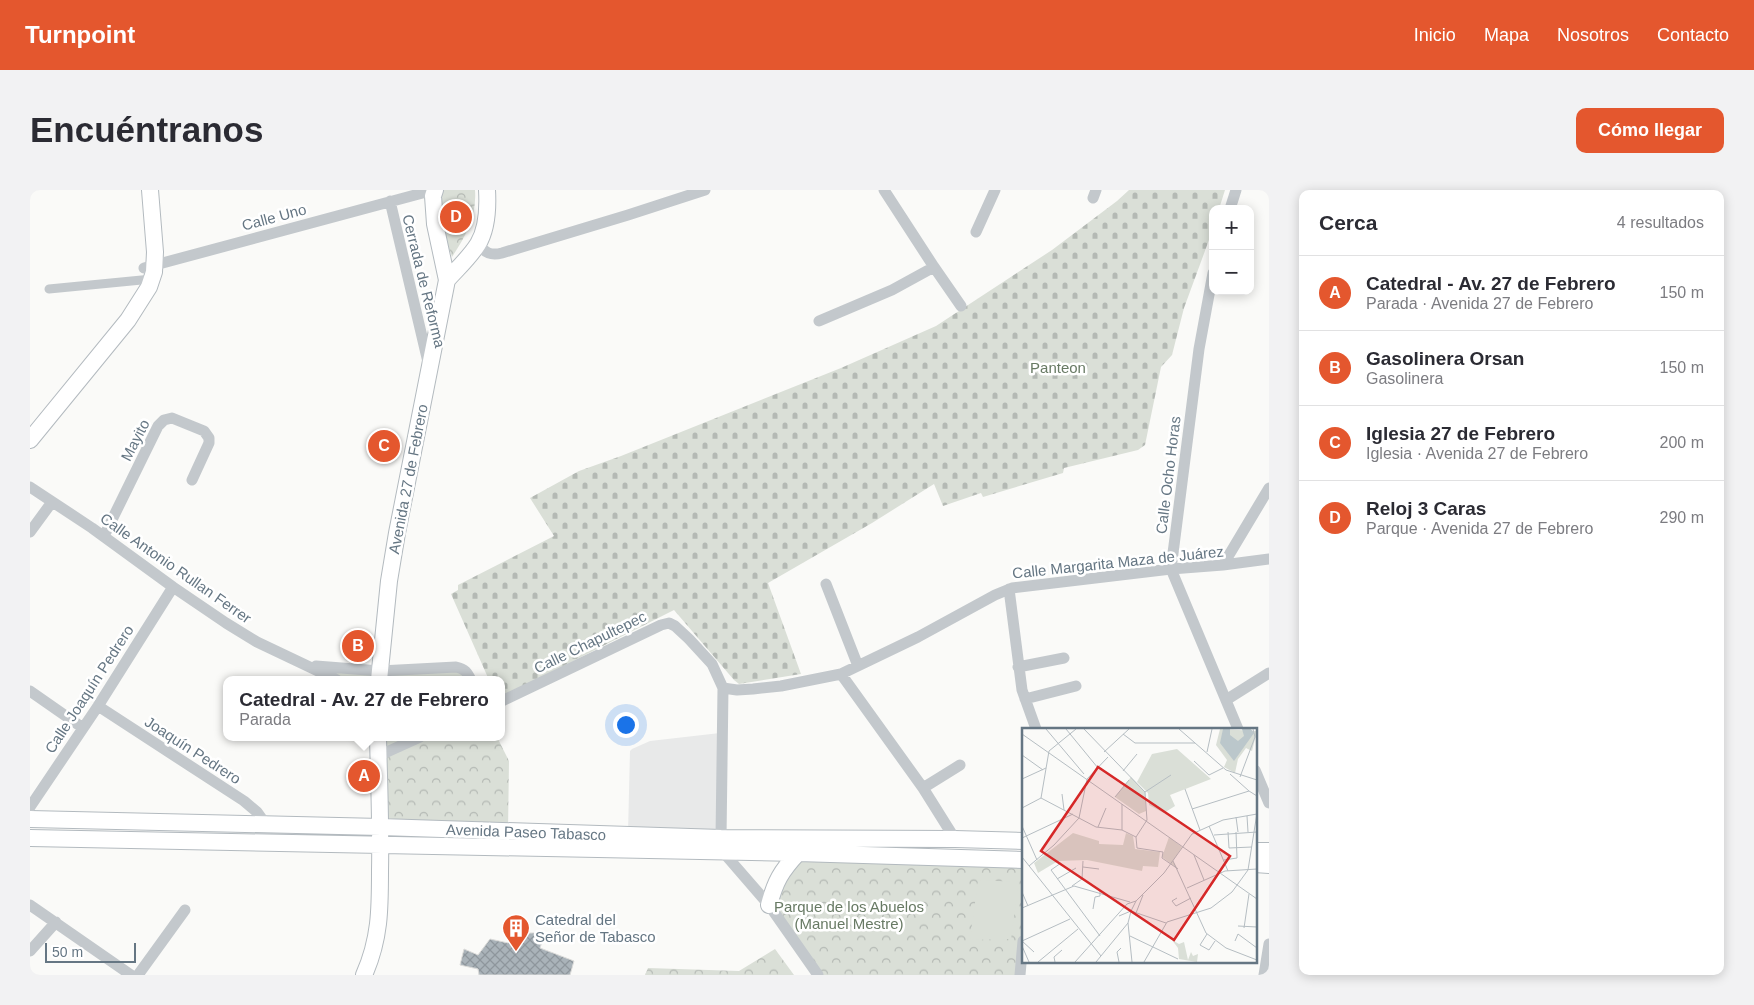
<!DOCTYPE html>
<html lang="es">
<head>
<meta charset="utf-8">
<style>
	:root { --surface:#fff; --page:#f2f2f3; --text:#2b2b33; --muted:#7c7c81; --line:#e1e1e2; --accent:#e4572e }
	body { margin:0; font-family:Arial,sans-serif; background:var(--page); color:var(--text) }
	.controls { position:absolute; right:15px; top:15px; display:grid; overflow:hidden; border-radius:10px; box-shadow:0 2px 12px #0003 }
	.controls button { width:45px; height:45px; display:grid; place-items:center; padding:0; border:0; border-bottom:1px solid var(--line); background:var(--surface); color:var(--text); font:25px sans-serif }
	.scale { position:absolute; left:15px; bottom:12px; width:91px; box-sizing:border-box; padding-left:5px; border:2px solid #657683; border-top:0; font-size:14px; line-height:18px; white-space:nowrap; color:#657683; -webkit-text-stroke:4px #fff; paint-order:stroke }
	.you { position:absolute; left:595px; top:534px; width:18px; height:18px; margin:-12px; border:4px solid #fff; border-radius:50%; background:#1a73e8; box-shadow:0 0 0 8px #1a73e833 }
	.badge { display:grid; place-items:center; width:32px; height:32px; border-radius:50%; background:var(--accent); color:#fff; font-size:16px; font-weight:700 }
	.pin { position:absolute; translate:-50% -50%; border:2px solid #fff; box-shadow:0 1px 5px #0006 }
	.popup { position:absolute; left:193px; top:486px; width:282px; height:65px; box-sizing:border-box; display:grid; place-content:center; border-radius:10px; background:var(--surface); filter:drop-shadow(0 1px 4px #0005); font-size:16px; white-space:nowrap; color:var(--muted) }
	.popup b { font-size:19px; color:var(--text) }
	.popup::after { content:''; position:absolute; left:50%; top:100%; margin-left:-10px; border:10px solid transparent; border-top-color:var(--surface) }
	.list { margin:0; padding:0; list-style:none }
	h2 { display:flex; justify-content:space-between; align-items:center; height:65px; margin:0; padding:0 20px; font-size:21px }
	h2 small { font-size:16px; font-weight:400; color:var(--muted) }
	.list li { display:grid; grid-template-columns:32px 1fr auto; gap:15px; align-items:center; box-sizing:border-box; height:75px; padding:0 20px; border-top:1px solid var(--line) }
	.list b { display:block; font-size:19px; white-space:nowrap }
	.list p { margin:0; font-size:16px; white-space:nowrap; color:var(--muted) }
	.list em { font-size:16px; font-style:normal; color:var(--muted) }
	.map { position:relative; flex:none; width:1239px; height:785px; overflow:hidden; border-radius:10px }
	header { display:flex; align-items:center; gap:30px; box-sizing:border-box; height:70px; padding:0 25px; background:var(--accent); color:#fff }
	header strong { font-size:24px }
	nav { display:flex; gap:28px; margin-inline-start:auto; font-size:18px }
	.intro { display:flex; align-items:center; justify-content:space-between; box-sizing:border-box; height:120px; padding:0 30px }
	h1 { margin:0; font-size:35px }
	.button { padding:12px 22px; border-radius:10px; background:var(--accent); color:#fff; font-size:18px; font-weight:700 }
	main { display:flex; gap:30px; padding:0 30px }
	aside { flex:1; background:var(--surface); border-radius:10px; box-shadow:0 2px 12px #0003 }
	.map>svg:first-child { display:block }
	.built { fill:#e8e9e9 }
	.forest { fill:url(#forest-crowns) }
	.cemetery { fill:url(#cemetery-stones) }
	.pitch { fill:#dadfd7 }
	.building { fill:url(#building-cross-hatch); stroke:#dcdcda }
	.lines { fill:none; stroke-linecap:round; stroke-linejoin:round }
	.secondary-casing { stroke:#b3babf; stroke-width:18 }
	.pedestrian { stroke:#c3c8cc; stroke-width:9 }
	.minor { stroke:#c3c8cc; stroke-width:11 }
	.secondary { stroke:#fff; stroke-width:16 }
	.labels { text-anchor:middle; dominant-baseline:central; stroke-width:5; stroke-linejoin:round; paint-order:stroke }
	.street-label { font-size:15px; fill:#657683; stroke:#fff }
	.park-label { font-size:15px; fill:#687a64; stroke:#fff }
	.poi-label { font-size:15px; fill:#657683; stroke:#fff; text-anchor:start }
	.inset-road { fill:none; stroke:#b5bdc2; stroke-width:1 }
	.view { fill:#d62828; fill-opacity:0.15; stroke:#d62828; stroke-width:2.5 }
	.inset-edge { fill:none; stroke:#657683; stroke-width:2.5 }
</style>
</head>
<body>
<header>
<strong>Turnpoint</strong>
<nav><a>Inicio</a><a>Mapa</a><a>Nosotros</a><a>Contacto</a></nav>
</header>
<div class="intro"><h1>Encuéntranos</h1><a class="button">Cómo llegar</a></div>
<main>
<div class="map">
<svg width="1239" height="785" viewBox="0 0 1239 785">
	<defs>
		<pattern id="forest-crowns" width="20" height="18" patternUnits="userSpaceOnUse" patternTransform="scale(1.25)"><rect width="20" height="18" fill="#dadfd7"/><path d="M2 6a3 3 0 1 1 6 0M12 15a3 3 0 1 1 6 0" fill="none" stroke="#b4b9b4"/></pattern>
		<pattern id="cemetery-stones" width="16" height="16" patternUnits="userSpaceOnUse" patternTransform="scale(1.25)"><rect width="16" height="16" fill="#dadfd7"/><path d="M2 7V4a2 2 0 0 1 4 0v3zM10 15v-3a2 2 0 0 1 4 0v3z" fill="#b4b9b4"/></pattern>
		<pattern id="building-cross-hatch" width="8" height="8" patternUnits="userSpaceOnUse" patternTransform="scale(1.25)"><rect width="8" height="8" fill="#aab3b9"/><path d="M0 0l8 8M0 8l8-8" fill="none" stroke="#8e969c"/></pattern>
	</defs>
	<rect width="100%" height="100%" fill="#fafaf8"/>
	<path class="built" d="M 690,543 L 689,645 L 598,643 L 600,561 L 602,559 L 620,551 Z"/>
	<path class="forest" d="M 413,0 L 445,0 C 447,26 436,46 422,67 C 414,43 407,26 413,0 Z
		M 280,476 L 426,477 L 441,490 L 307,490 Z
		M 350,547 L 467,547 L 479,571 L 478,641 L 351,637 Z
		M 768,663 L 993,670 L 993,756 L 990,785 L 788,785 L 739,715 Z
		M 745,759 L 764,785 L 615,785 L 618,778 L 709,781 Z"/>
	<path class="cemetery" d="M 1099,0 L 1195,0 L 1189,19 L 1183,19 L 1183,39 L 1154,118 L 1142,165 L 1131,177 L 1115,255 L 1108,260 L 1034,278 L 1033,283 L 953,307 L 951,303 L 913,316 L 904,294 L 842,333 L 738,393 L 771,484 L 709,494 L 704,490 L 644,420 L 472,507 L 472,490 L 459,490 L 421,404 L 428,400 L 428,395 L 524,346 L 500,308 L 549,281 L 591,266 L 811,178 L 906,136 L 1022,60 L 1087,11 Z"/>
	<path class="pitch" d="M 948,690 L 989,692 L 981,749 L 940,750 Z"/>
	<path class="building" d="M 486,743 L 515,743 L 510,758 L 544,771 L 540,785 L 449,785 L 448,779 L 430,775 L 434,759 L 448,765 L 460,749 L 478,753 Z"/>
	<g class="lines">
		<g class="secondary-casing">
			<path id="secondary" d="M 417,90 C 427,79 440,67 448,54 C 457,39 458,17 457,0
				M 0,250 L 98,130 L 119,97 L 124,82 L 125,62 L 120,0
				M 349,490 L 359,391 L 367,343 L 417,90 L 405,34 L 403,6 L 405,0
				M 0,629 L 351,637 L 691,648 L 925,649 L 993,651
				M 0,648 L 768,663 L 993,670
				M 1225,661 L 1239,661
				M 1225,674 L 1239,675
				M 739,715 C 745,692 751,681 768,663
				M 334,785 C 350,749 350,719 350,681 C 351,636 349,592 348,547"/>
		</g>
		<path class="pedestrian" d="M 19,99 L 122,89"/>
		<path class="minor" d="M 854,0 L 904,77 L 931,116
			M 1063,8 L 1066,0
			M 360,11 L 398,172
			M 1200,19 L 1206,0
			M 946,42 L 965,0
			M 448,54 C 455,63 461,66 472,63 L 598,25 L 675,0
			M 114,78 L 400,1
			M 1183,83 L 1169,159 L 1141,379 L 1208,539
			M 789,131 L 862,100 L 904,77
			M 0,297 L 62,338 L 143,397 L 196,433 L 227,452 L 307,490
			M 0,342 L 22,312
			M 74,346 L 128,236 L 134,230 L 142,228 L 174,241 L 179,248 L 179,253 L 162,290
			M 1193,375 L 1239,298
			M 796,394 L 828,476
			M 979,399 L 992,500 L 1006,539
			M 286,476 L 350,481 L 426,477 C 435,479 437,482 441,490
			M 988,477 L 1034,468
			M 811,484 L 893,598 L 925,649
			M 693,498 L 707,500 L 723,499 L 751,496 L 811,484 L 888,447 L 965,405 L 982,398 L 1141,379 L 1193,375 L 1239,369
			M 0,501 L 53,538
			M 995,509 L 1046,496
			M 1196,510 L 1239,483
			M 472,511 L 631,435 L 639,433 L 645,436 L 659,449 L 682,474 L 693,498 L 691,648 L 693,662 L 739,715 L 788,785
			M 68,516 L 214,611 L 227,622 L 237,636
			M 348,566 L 390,547
			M 1225,580 L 1239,613
			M 893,598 L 930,575
			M 0,617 L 68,516 L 143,397
			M 0,715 L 101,785
			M 0,761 L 26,732
			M 108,785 L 155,720
			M 990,785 L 993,751
			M 1234,785 L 1239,754"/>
		<use href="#secondary" class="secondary"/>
	</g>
	<defs>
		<g id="building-pin" transform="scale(1.4375)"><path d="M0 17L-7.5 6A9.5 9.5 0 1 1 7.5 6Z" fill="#e4572e" stroke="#fff"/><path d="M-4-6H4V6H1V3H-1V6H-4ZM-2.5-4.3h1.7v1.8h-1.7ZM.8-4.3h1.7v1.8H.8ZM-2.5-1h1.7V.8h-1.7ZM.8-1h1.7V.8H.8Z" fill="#fff"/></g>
	</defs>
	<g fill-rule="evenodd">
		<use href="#building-pin" x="486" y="738"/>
	</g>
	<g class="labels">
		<g class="street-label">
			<text transform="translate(244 27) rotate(-15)">Calle Uno</text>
			<text transform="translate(394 91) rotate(76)">Cerrada de Reforma</text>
			<text transform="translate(105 250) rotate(-63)">Mayito</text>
			<text transform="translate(1138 285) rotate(-83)">Calle Ocho Horas</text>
			<text transform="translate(378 289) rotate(-79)">Avenida 27 de Febrero</text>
			<text transform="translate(1088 372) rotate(-6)">Calle Margarita Maza de Juárez</text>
			<text transform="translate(146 378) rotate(35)">Calle Antonio Rullan Ferrer</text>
			<text transform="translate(560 452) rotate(-26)">Calle Chapultepec</text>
			<text transform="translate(59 499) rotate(-57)">Calle Joaquín Pedrero</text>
			<text transform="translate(163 560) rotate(33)">Joaquín Pedrero</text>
			<text transform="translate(496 642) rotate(2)">Avenida Paseo Tabasco</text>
		</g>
		<g class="park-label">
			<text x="1028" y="177">Panteon</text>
			<text x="819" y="716">Parque de los Abuelos<tspan x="819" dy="17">(Manuel Mestre)</tspan></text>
		</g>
		<g class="poi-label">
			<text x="505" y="729">Catedral del<tspan x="505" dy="17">Señor de Tabasco</tspan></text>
		</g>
	</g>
	<g transform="translate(992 538)">
		<rect width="235" height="235" fill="#fafaf8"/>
		<path d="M 198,1 L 235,3 L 230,23 L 224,20 L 216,31 L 213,45 L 202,39 L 205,32 L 194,17 ZM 155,21 L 189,51 L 148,67 L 153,78 L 142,85 L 127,77 L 126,65 L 115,54 L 130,26 ZM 109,49 L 123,64 L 124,83 L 117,86 L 93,69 ZM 147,109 L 160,119 L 151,133 L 156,141 L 140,129 Z" fill="#dadfd7"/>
		<path d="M 150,212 L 157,216 L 162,214 L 166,232 L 169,224 L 171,228 L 176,226 L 175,234 L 157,231 L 156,220 Z" fill="#dadfd7"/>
		<path d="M 51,105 L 77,113 L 77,116 L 101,117 L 104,105 L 111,108 L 113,121 L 138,124 L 136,139 L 121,138 L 120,143 L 65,132 L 36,133 L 16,145 L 12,135 Z" fill="#dadfd7"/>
		<path d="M 201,1 L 208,1 L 208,7 L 216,13 L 222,8 L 220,1 L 229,1 L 232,5 L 212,33 L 198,15 Z" fill="#bbc7cb"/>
		<path class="inset-road" d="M 24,1 L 62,46M 44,1 L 76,40M 62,1 L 123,64 L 125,92 L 114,109 L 115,120 L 141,124 L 140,130 L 156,141M 157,1 L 204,42 L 235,52M 0,6 L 235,171M 101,6 L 113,15 L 173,15M 82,24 L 107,1M 185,24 L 190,1M 0,27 L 21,42M 172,33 L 187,47 L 201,40M 101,43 L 115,26M 208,46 L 227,63M 218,49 L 233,9 L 231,1M 0,51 L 24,40M 163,61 L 178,102M 123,64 L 149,47M 40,66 L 42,82M 93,69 L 107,52M 19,70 L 74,99 L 100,102 L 114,109M 100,76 L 100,102M 0,80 L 19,70 L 27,23 L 54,1M 170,81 L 227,63 L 235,68M 225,88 L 226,104M 214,89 L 216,104M 0,98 L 15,132M 187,98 L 206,143M 76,99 L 84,80M 206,104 L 207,120 L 230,119M 192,107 L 235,104M 0,110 L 51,86M 172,127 L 182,152M 0,129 L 79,228M 202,132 L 215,130 L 214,104M 151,133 L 184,205 L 204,220 L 235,232M 39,135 L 29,142 L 78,208M 7,138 L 32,117 L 57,90 L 65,51 L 86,29M 61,139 L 77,141M 35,151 L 54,140M 50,158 L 60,151 L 61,133M 165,160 L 203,143 L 235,141M 0,164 L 6,178M 155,170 L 150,173 L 154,178 L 169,170M 0,180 L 52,158 L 108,174M 71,181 L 73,169 L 78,168 L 78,163M 109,183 L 144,195M 109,183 L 106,195 L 110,234M 114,185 L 121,167M 97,188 L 109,183 L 114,173 L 142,145 L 170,106 L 201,92 L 235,86M 216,198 L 235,199M 222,200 L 227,166M 185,206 L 178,217 L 187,222 L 193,213M 108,208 L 156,231M 0,213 L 48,191M 0,213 L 12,224M 213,213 L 216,206 L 235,220M 0,218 L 7,234M 16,234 L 56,201M 33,234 L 32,229 L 40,222M 53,234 L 105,176 L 114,173M 74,234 L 106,195M 97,234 L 95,224 L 99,220M 122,234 L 145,194 L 189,180 L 210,164 L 226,142 L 235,85"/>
		<path class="view" d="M 76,39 L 208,128 L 152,212 L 19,123 Z"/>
		<rect width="235" height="235" class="inset-edge"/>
	</g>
</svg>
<div class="controls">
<button>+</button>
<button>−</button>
</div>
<div class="scale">50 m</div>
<div class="you"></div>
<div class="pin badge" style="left:334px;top:586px">A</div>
<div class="popup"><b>Catedral - Av. 27 de Febrero</b>Parada</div>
<div class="pin badge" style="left:328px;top:456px">B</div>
<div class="pin badge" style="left:354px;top:256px">C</div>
<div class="pin badge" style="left:426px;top:27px">D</div>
</div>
<aside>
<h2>Cerca<small>4 resultados</small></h2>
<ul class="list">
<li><span class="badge">A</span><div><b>Catedral - Av. 27 de Febrero</b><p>Parada · Avenida 27 de Febrero</p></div><em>150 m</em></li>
<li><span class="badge">B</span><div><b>Gasolinera Orsan</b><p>Gasolinera</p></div><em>150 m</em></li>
<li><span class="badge">C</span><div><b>Iglesia 27 de Febrero</b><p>Iglesia · Avenida 27 de Febrero</p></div><em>200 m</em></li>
<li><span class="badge">D</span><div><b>Reloj 3 Caras</b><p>Parque · Avenida 27 de Febrero</p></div><em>290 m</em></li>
</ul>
</aside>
</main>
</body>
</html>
